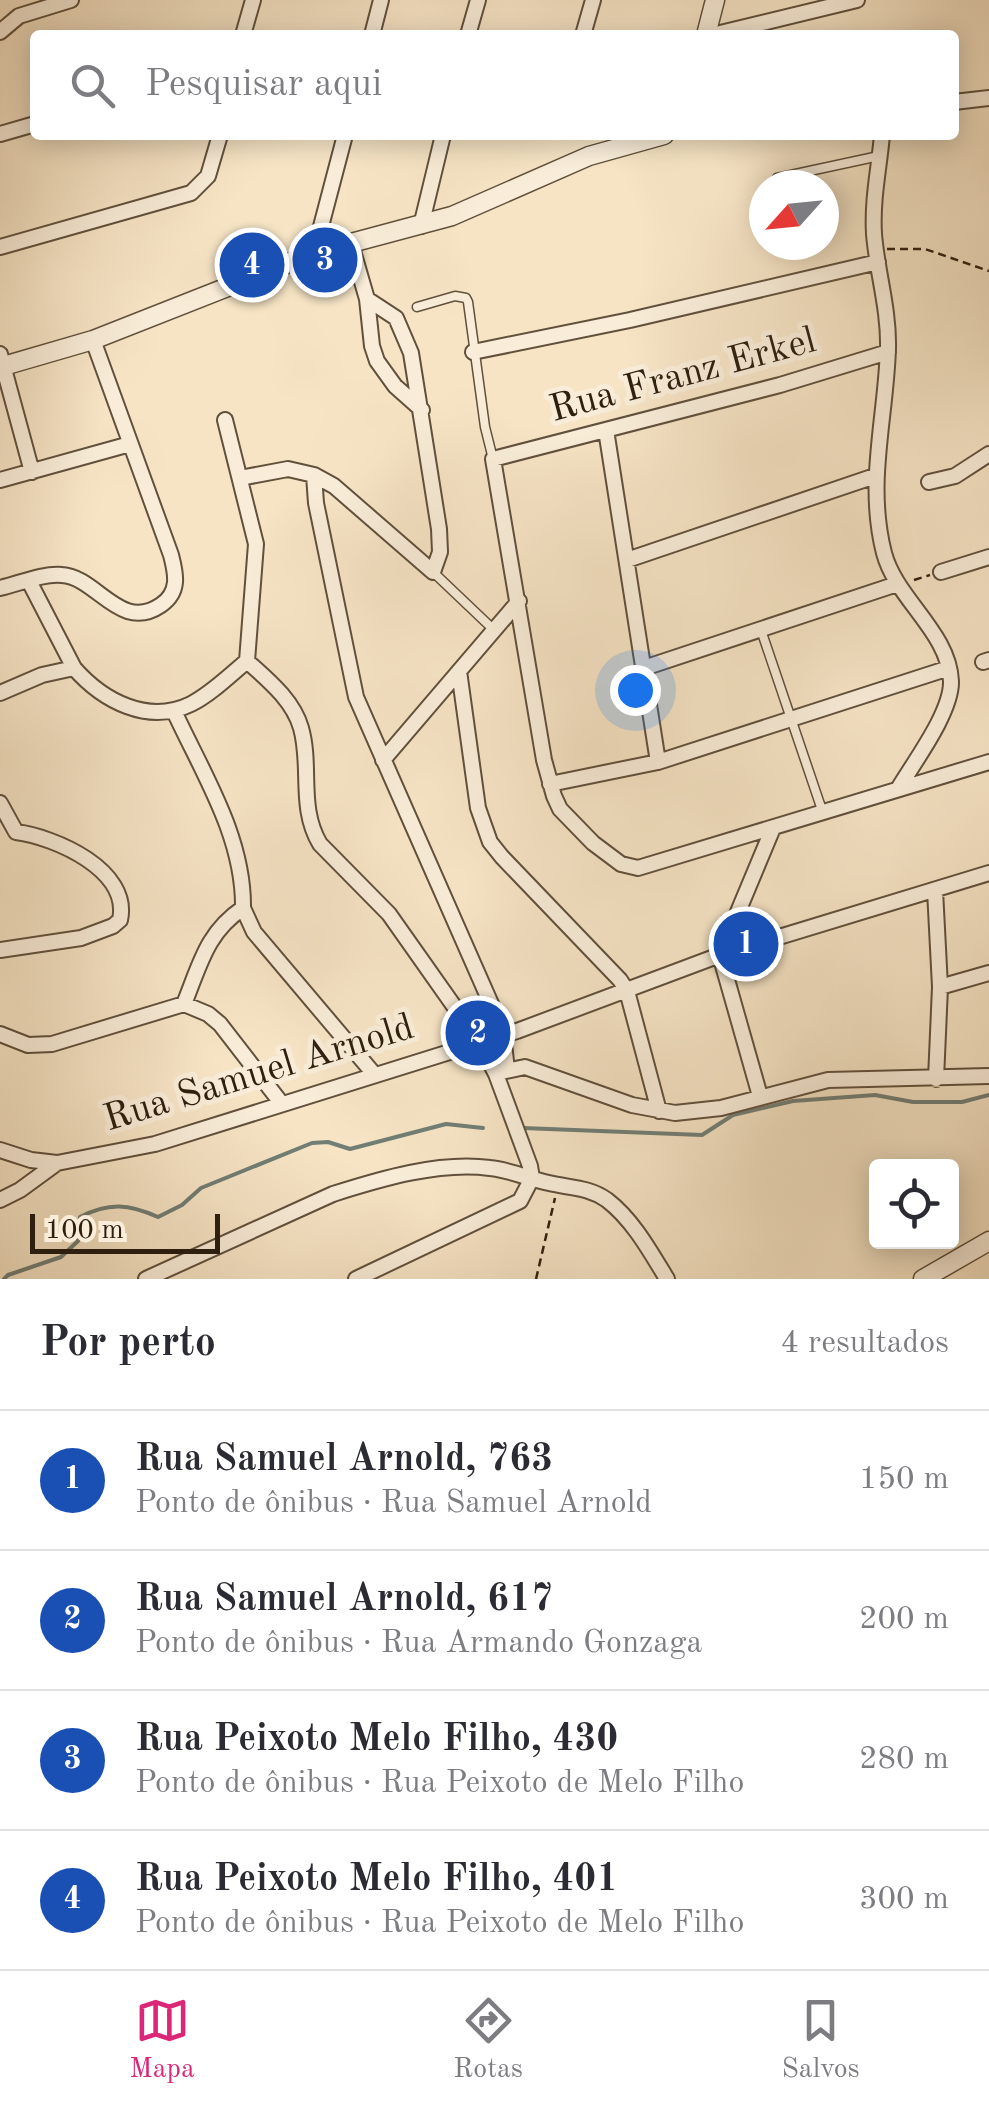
<!DOCTYPE html>
<html lang="pt">
<head>
<meta charset="utf-8">
<style>
	:root { --surface:#fff; --page:#f2f2f3; --text:#2b2b33; --muted:#7c7c81; --line:#e1e1e2; --accent:#db2777 }
	body { margin:0; font-family:"Old Standard TT",serif; background:var(--page); color:var(--text) }
	.controls { position:absolute; right:30px; bottom:30px; display:grid; overflow:hidden; border-radius:10px; box-shadow:0 5px 25px #0003 }
	.controls button { width:90px; height:90px; display:grid; place-items:center; padding:0; border:0; border-bottom:2px solid var(--line); background:var(--surface); color:var(--text); font:50px sans-serif }
	.compass { position:absolute; left:749px; top:170px; width:90px; height:90px; border-radius:50%; background:var(--surface); box-shadow:0 5px 25px #0003; rotate:243deg }
	.scale { position:absolute; left:30px; bottom:25px; width:190px; box-sizing:border-box; padding-left:10px; border:5px solid #2f1f0f; border-top:0; font-size:28px; line-height:35px; white-space:nowrap; color:#2f1f0f; -webkit-text-stroke:8px #f9edd9; paint-order:stroke }
	.you { position:absolute; left:635px; top:690px; width:35px; height:35px; margin:-25px; border:8px solid #fff; border-radius:50%; background:#1a73e8; box-shadow:0 0 0 15px #1a73e833 }
	.badge { display:grid; place-items:center; width:65px; height:65px; border-radius:50%; background:var(--accent); color:#fff; font-size:32px; font-weight:700 }
	.pin { position:absolute; translate:-50% -50%; border:5px solid #fff; box-shadow:0 2px 10px #0006 }
	.list { margin:0; padding:0; list-style:none }
	h2 { display:flex; justify-content:space-between; align-items:center; height:130px; margin:0; padding:0 40px; font-size:42px }
	h2 small { font-size:32px; font-weight:400; color:var(--muted) }
	.list li { display:grid; grid-template-columns:65px 1fr auto; gap:30px; align-items:center; box-sizing:border-box; height:140px; padding:0 40px; border-top:2px solid var(--line) }
	.list b { display:block; font-size:38px; white-space:nowrap }
	.list p { margin:0; font-size:32px; white-space:nowrap; color:var(--muted) }
	.list em { font-size:32px; font-style:normal; color:var(--muted) }
	.icon { flex:none; width:55px; height:55px; fill:none; stroke:currentColor; stroke-width:2; stroke-linecap:round; stroke-linejoin:round }
	.map { position:relative; flex:none; width:989px; height:1279px; overflow:hidden }
	.search { position:absolute; background:var(--surface); box-shadow:0 5px 25px #0003; left:30px; right:30px; top:30px; height:110px; display:flex; align-items:center; gap:25px; box-sizing:border-box; padding:0 35px; border-radius:10px; color:var(--muted); font-size:38px }
	.sheet { height:690px; background:var(--surface) }
	nav { display:flex; justify-content:space-around; align-items:center; box-sizing:border-box; height:140px; border-top:2px solid var(--line); background:var(--surface); font-size:28px; color:var(--muted) }
	nav a { display:grid; justify-items:center; gap:5px }
	nav .on { color:var(--accent) }
	.map>svg:first-child { display:block }
	.lines { fill:none; stroke-linecap:round; stroke-linejoin:round }
	.stream { stroke:#717e75; stroke-width:4 }
	.service-casing { stroke:#61503c; stroke-width:11 }
	.minor-casing { stroke:#61503c; stroke-width:18 }
	.tertiary-casing { stroke:#61503c; stroke-width:21 }
	.path { stroke:#2f1f0f; stroke-width:2.5; stroke-dasharray:8 5; stroke-linecap:butt }
	.service { stroke:#f9edd9; stroke-width:8 }
	.minor { stroke:#f9edd9; stroke-width:14 }
	.tertiary { stroke:#f9edd9; stroke-width:18 }
	.labels { text-anchor:middle; dominant-baseline:central; stroke-width:10; stroke-linejoin:round; paint-order:stroke }
	.street-label { font-size:38px; fill:#2f1f0f; stroke:#f9edd9 }
</style>
</head>
<body>
<div class="map">
<svg width="989" height="1279" viewBox="0 0 989 1279">
	<rect width="100%" height="100%" fill="#f6e4c5"/>
	<filter id="stains"><feTurbulence type="fractalNoise" baseFrequency=".002" numOctaves="4"/><feColorMatrix values="0 0 0 0 .2 0 0 0 0 .09 0 0 0 0 .02 0 0 0 .5 -.17"/></filter>
	<radialGradient id="worn" r=".72"><stop offset=".6" stop-color="#630" stop-opacity="0"/><stop offset="1" stop-color="#630" stop-opacity=".3"/></radialGradient>
	<g class="lines">
		<path class="stream" d="M 523,1128 L 702,1135 L 733,1115 L 793,1101 L 875,1095 L 913,1102 L 962,1102 L 989,1095
			M 4,1279 L 8,1275 L 61,1257 L 78,1241 L 80,1217 C 109,1202 129,1204 158,1217 L 182,1205 L 201,1188 L 312,1143 L 328,1142 L 350,1149 L 446,1124 L 483,1128"/>
		<g class="service-casing">
			<path id="service" d="M 777,178 L 879,156
				M 417,307 L 455,296 L 466,298 L 468,302 L 485,427 L 493,459
				M 433,572 L 494,630
				M 761,630 L 823,813"/>
		</g>
		<g class="minor-casing">
			<path id="minor" d="M 0,32 L 19,16 L 71,0
				M 243,35 L 253,0
				M 372,35 L 381,0
				M 468,35 L 478,0
				M 583,35 L 593,0
				M 712,35 L 857,0
				M 954,102 L 989,98
				M 0,134 L 35,124
				M 882,135 C 879,169 872,199 874,234 C 877,272 889,309 888,348 C 886,418 866,483 884,553 C 896,599 949,632 951,681 C 952,712 914,762 898,789
				M 421,226 L 443,135
				M 351,244 L 367,299 L 372,346 L 377,361 L 395,386 L 422,410
				M 0,247 L 191,193 L 208,176 L 220,135
				M 314,253 L 345,135
				M 367,299 L 396,318 L 411,353 L 439,529 L 440,552 L 433,572 L 334,486 L 314,475 L 316,503 L 356,697 L 499,1022 L 503,1035 L 507,1070
				M 473,352 L 630,320 L 878,262
				M 888,352 L 780,385 L 493,459 L 544,760 L 554,796 L 560,809 L 593,843 L 621,864 L 638,868 L 989,762
				M 0,354 L 32,472
				M 606,430 L 658,762
				M 240,478 L 288,469 L 314,475
				M 0,480 L 130,444
				M 929,482 L 955,476 L 989,454
				M 627,560 L 875,476
				M 941,572 L 989,557
				M 29,581 L 74,668
				M 0,588 C 18,584 43,573 62,575 C 97,577 120,633 161,605 C 180,592 176,574 171,555 L 93,340
				M 247,661 C 268,680 293,700 301,728 C 312,767 298,807 320,844 L 389,914 L 480,1043 L 496,1074 L 530,1166 L 532,1178 L 520,1201 L 356,1279
				M 983,662 L 989,660
				M 644,668 L 897,584
				M 459,671 L 478,808 L 490,842 L 502,857 L 620,980 L 627,991 L 659,1111
				M 0,693 L 42,675 L 74,668 C 103,701 148,725 191,704 C 211,694 230,675 247,661 L 256,544 L 225,420
				M 174,711 C 203,774 244,837 243,908 C 206,933 200,965 184,1004 L 208,1014 L 220,1024 L 282,1104
				M 383,760 L 519,601
				M 550,784 L 658,762 L 949,668
				M 0,803 L 16,832 C 55,837 131,870 120,920 L 113,926 L 81,938 L 0,950
				M 935,890 L 940,987 L 936,1079
				M 243,908 L 254,932 L 374,1074
				M 940,987 L 989,973
				M 0,1034 L 28,1045 L 52,1044 L 184,1004
				M 501,1072 L 525,1067 L 632,1105 L 675,1113 L 721,1108 L 828,1080 L 989,1076
				M 760,1096 L 720,955 L 773,828
				M 0,1150 L 31,1160 L 57,1163 L 155,1144 L 517,1031 L 720,955 L 989,873
				M 0,1200 L 20,1190 L 57,1163
				M 146,1279 L 333,1194 C 380,1179 440,1161 490,1168 C 511,1170 529,1179 549,1183 C 570,1188 589,1187 607,1200 C 633,1220 650,1251 667,1279"/>
		</g>
		<g class="tertiary-casing">
			<path id="tertiary" d="M 706,35 L 715,0
				M 0,367 L 93,340 L 314,253 L 452,216 L 589,156 L 664,135
				M 923,1279 L 989,1241"/>
		</g>
		<path class="path" d="M 887,249 L 925,249 L 989,271
			M 914,580 L 930,575
			M 536,1279 L 555,1198"/>
		<use href="#service" class="service"/>
		<use href="#minor" class="minor"/>
		<use href="#tertiary" class="tertiary"/>
	</g>
	<g class="labels">
		<g class="street-label">
			<text transform="translate(683 376) rotate(-15)">Rua Franz Erkel</text>
			<text transform="translate(259 1074) rotate(-17)">Rua Samuel Arnold</text>
		</g>
	</g>
	<rect width="100%" height="100%" filter="url(#stains)"/>
	<rect width="100%" height="100%" fill="url(#worn)"/>
</svg>
<div class="controls">
<button><svg class="icon" aria-label="locate" viewBox="0 0 24 24"><circle cx="12" cy="12" r="6"/><path d="M12 2v4M12 18v4M2 12h4M18 12h4"/></svg></button>
</div>
<svg class="compass" viewBox="-18 -18 36 36"><path d="M0-13l5 13h-10z" fill="#e53935"/><path d="M0 13l5-13h-10z" fill="#7c7c81"/></svg>
<div class="scale">100 m</div>
<div class="you"></div>
<div class="pin badge" style="left:746px;top:944px;background:#1a4fb4">1</div>
<div class="pin badge" style="left:478px;top:1033px;background:#1a4fb4">2</div>
<div class="pin badge" style="left:325px;top:260px;background:#1a4fb4">3</div>
<div class="pin badge" style="left:252px;top:265px;background:#1a4fb4">4</div>
<div class="search"><svg class="icon" aria-label="search" viewBox="0 0 24 24"><circle cx="10" cy="10" r="6"/><path d="M15 15l6 6"/></svg>Pesquisar aqui</div>
</div>
<section class="sheet">
<h2>Por perto<small>4 resultados</small></h2>
<ul class="list">
<li><span class="badge" style="background:#1a4fb4">1</span><div><b>Rua Samuel Arnold, 763</b><p>Ponto de ônibus · Rua Samuel Arnold</p></div><em>150 m</em></li>
<li><span class="badge" style="background:#1a4fb4">2</span><div><b>Rua Samuel Arnold, 617</b><p>Ponto de ônibus · Rua Armando Gonzaga</p></div><em>200 m</em></li>
<li><span class="badge" style="background:#1a4fb4">3</span><div><b>Rua Peixoto Melo Filho, 430</b><p>Ponto de ônibus · Rua Peixoto de Melo Filho</p></div><em>280 m</em></li>
<li><span class="badge" style="background:#1a4fb4">4</span><div><b>Rua Peixoto Melo Filho, 401</b><p>Ponto de ônibus · Rua Peixoto de Melo Filho</p></div><em>300 m</em></li>
</ul>
</section>
<nav>
<a class="on"><svg class="icon" aria-label="map" viewBox="0 0 24 24"><path d="M3 6l6-2 6 2 6-2v14l-6 2-6-2-6 2zM9 4v14M15 6v14"/></svg>Mapa</a>
<a><svg class="icon" aria-label="directions" viewBox="0 0 24 24"><path d="M12 3l9 9-9 9-9-9zM9 14v-3h6M13 9l2 2-2 2"/></svg>Rotas</a>
<a><svg class="icon" aria-label="saved" viewBox="0 0 24 24"><path d="M7 4h10v16l-5-4-5 4z"/></svg>Salvos</a>
</nav>
</body>
</html>
